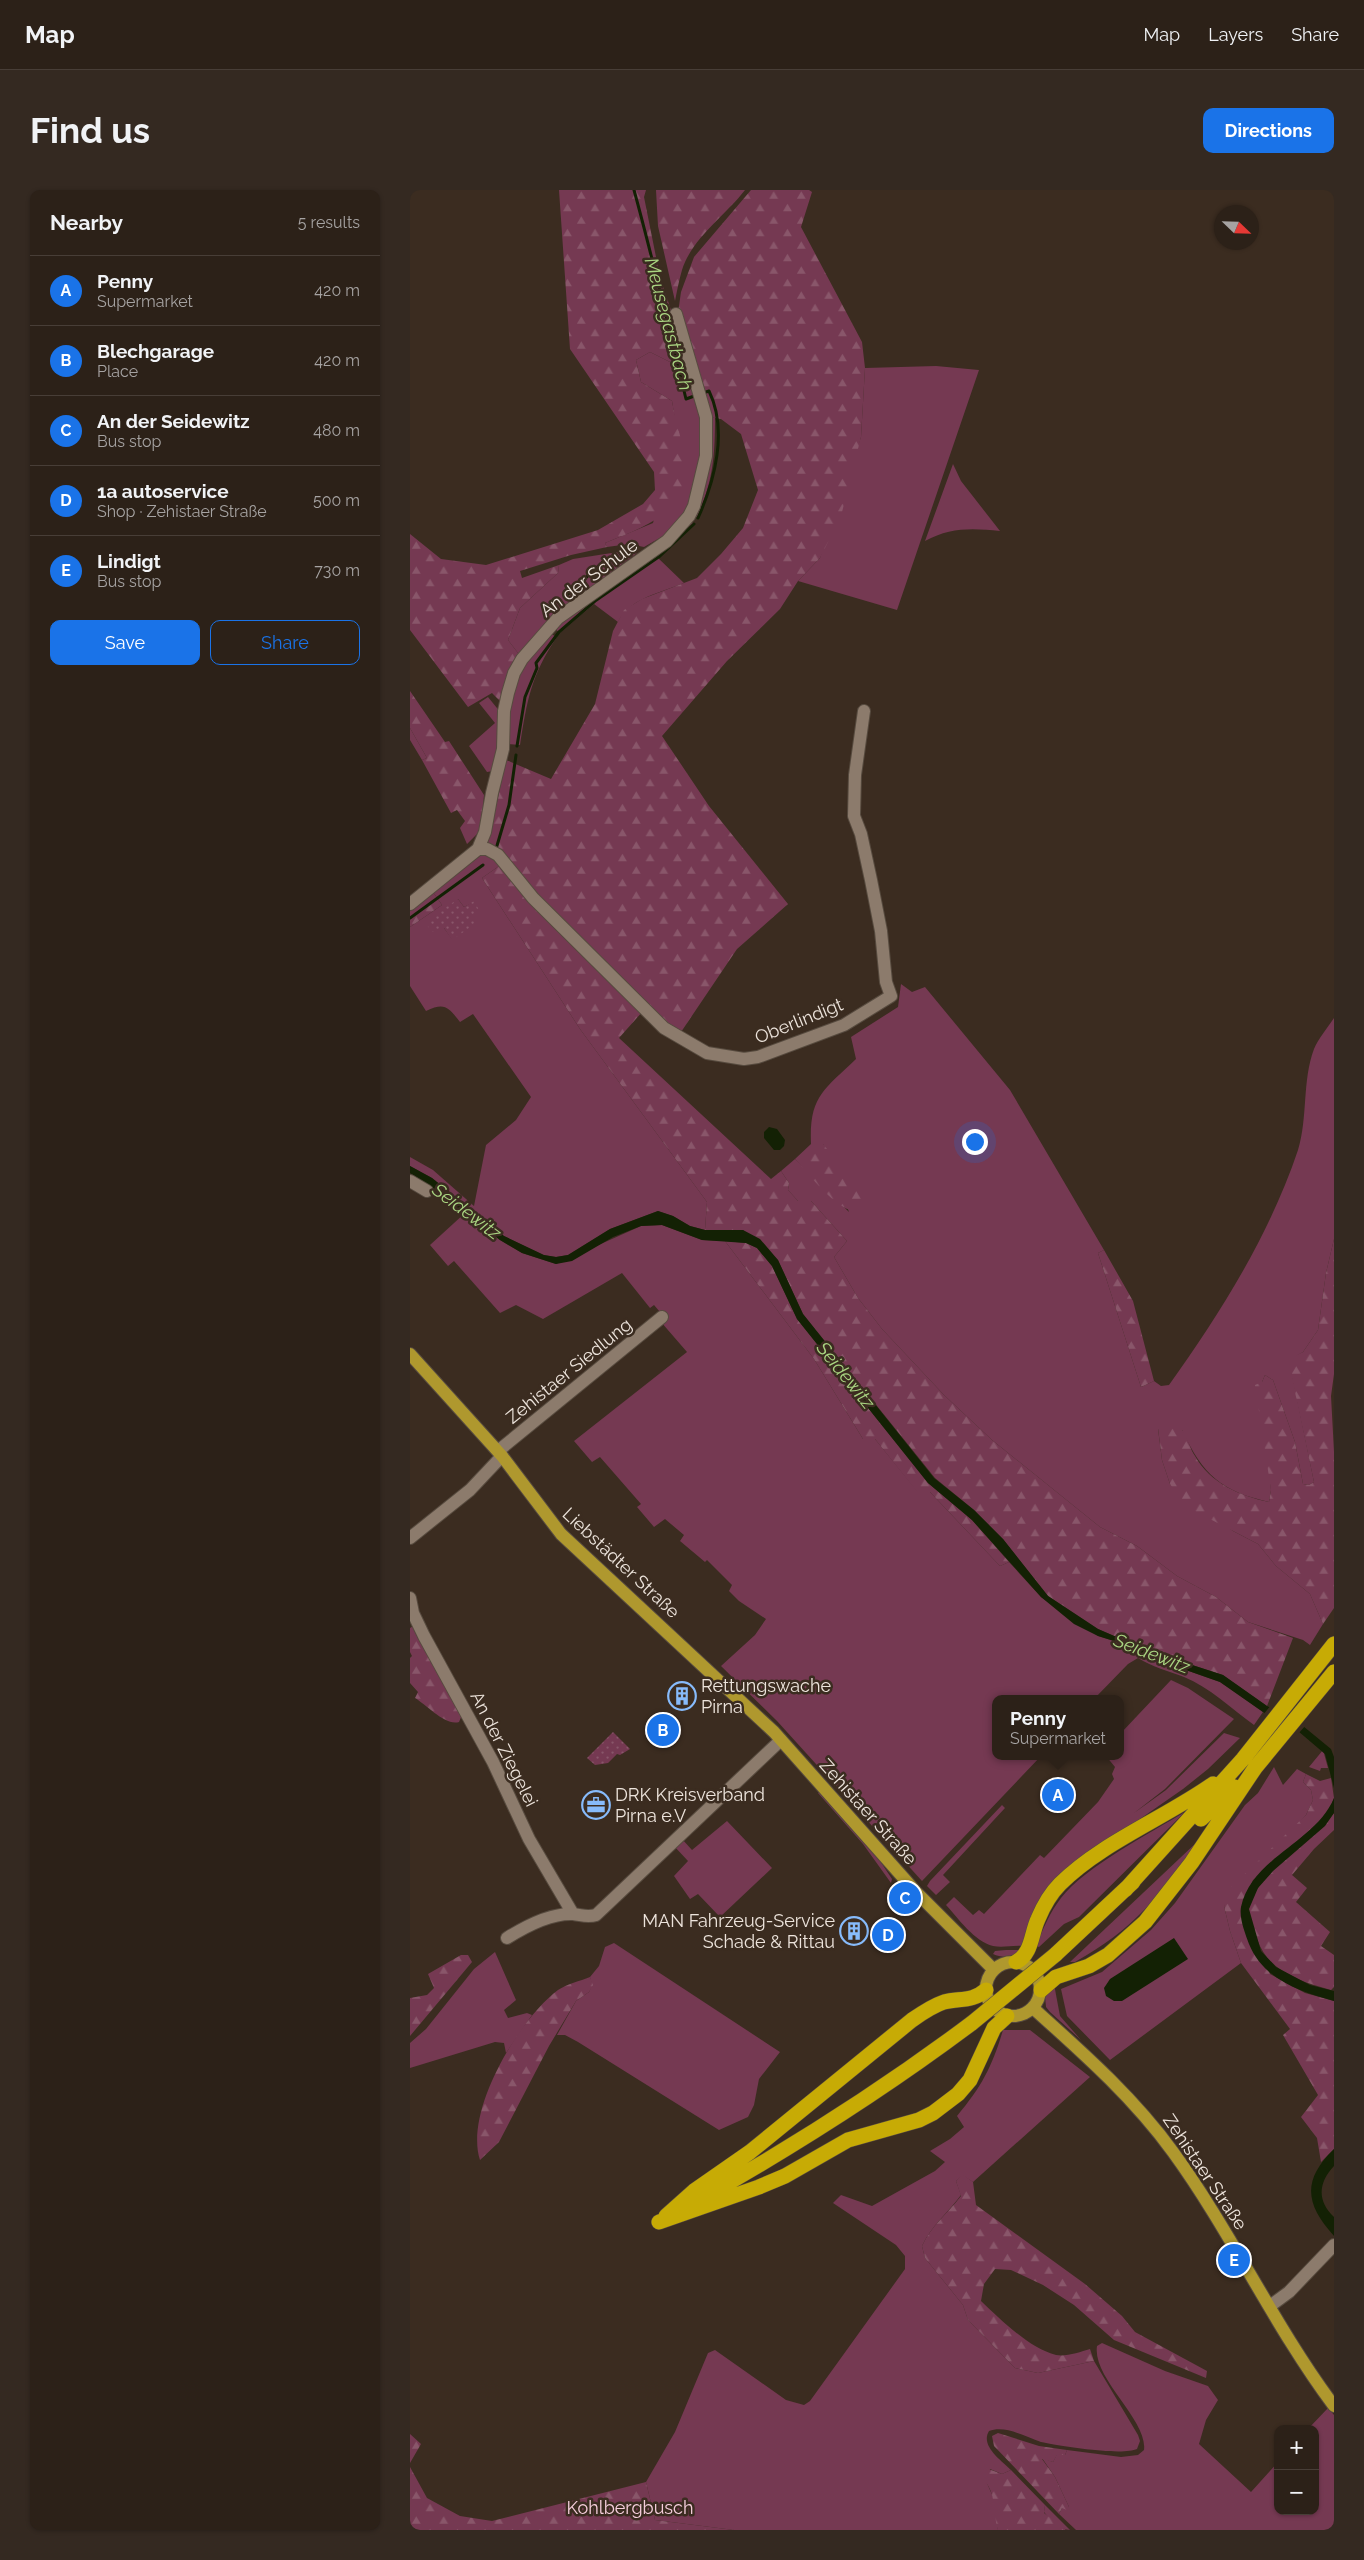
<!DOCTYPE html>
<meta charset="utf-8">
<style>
body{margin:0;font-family:Raleway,sans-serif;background:#342921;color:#f1f3f6}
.controls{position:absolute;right:15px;bottom:15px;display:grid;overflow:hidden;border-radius:10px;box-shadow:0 1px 4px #0004}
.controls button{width:45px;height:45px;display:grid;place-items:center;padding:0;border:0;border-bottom:1px solid #483e37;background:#2c2118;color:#f1f3f6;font:25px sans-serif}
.compass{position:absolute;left:804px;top:15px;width:45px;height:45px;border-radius:50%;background:#2c2118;box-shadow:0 1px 4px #0004;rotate:113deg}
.you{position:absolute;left:564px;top:951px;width:18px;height:18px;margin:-12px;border:4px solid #fff;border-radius:50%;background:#1a73e8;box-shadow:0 0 0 8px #1a73e833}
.badge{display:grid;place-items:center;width:32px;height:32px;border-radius:50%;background:#1a73e8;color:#fff;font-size:16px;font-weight:700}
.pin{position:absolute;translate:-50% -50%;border:2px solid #fff;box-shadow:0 1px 5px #0006}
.popup{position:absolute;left:582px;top:1505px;width:132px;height:65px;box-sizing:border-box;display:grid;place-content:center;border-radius:10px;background:#2c2118;filter:drop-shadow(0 1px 4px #0005);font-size:16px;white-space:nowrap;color:#a6a3a2}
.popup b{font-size:19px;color:#f1f3f6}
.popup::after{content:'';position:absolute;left:50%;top:100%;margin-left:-10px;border:10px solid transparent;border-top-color:#2c2118}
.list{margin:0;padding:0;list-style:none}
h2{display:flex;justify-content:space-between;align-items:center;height:65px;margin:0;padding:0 20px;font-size:21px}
h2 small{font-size:16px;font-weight:400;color:#a6a3a2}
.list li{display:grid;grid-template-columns:32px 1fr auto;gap:15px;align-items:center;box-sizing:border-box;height:70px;padding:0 20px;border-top:1px solid #483e37}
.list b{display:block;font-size:19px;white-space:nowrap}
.list p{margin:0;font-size:16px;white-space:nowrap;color:#a6a3a2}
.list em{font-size:16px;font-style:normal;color:#a6a3a2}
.actions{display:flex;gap:10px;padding:15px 20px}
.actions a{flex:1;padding:11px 0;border:1px solid #1a73e8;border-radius:10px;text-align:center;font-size:18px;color:#1a73e8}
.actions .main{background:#1a73e8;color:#fff}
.map{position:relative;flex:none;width:924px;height:2340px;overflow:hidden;border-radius:10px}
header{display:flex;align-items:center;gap:30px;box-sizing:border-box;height:70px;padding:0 25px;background:#2c2118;border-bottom:1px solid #483e37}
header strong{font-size:24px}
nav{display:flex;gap:28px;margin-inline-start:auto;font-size:18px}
.intro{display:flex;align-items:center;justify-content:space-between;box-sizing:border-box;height:120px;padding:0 30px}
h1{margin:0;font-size:35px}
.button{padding:12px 22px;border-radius:10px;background:#1a73e8;color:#fff;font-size:18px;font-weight:700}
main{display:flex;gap:30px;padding:0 30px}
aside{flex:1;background:#2c2118;border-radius:10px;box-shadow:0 1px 4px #0004}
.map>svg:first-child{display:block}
</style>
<header>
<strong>Map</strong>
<nav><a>Map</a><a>Layers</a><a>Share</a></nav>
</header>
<div class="intro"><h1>Find us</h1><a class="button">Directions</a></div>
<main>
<aside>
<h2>Nearby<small>5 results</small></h2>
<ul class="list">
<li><span class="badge">A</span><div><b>Penny</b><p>Supermarket</p></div><em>420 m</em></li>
<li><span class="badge">B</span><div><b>Blechgarage</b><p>Place</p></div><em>420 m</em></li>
<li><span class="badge">C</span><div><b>An der Seidewitz</b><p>Bus stop</p></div><em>480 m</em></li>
<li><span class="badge">D</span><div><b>1a autoservice</b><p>Shop · Zehistaer Straße</p></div><em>500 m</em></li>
<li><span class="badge">E</span><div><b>Lindigt</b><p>Bus stop</p></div><em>730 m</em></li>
</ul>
<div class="actions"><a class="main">Save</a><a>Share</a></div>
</aside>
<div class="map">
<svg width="924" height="2340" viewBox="0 0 924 2340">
<defs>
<pattern id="forest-firs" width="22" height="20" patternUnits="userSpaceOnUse" patternTransform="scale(1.25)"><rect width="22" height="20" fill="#753952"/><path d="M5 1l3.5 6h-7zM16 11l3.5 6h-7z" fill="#89566a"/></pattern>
<pattern id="park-dots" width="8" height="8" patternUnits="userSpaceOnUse" patternTransform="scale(1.25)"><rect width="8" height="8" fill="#753952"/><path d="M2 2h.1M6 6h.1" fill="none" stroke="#89566a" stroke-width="1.8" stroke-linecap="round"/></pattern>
</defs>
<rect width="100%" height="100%" fill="#3b2c20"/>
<path fill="#753952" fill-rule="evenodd" d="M266 135 288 203 293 268 280 317 255 345 234 357 219 354 197 357 195 353 243 333 267 242 262 211 231 192 226 170 240 162 260 172V136Z
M526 176 569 180 487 420 388 391 410 368 451 247 455 178Z
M299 227 305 228C305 266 303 292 287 327L284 325Z
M543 274 551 291 590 341C563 338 540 337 515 351Z
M280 332 283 333 247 367 274 393C250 403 220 408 208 432L184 414 150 443 144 438Z
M221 360 227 363 208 377 209 381 111 467 98 450 110 418 148 383 149 375 163 369Z
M139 443 147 447C121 485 117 511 110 555L97 554V522L106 483Z
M78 507 91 523 89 557 83 581 77 582 59 556 85 533 69 513Z
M0 538 17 568 12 570 0 550Z
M74 663 92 674 72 688 170 839 297 1012 295 1040 280 1036 263 1026 248 1021 200 1039 158 1065 146 1067 133 1065 94 1046 22 988 0 976V967L23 980 64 1016 76 955 106 930 121 907 63 824 50 832C38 817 35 812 16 821L0 796V737L32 715 23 702ZM48 709 54 717 64 712 63 724 42 749 34 738Z
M491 794 502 802 515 797 600 900 694 1060 688 1063 731 1197 744 1191 751 1196 759 1195C811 1122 859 1046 888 960 898 928 892 891 904 859 908 849 918 837 924 828V1049L916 1083 908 1140 893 1162 879 1170 904 1292 899 1295 893 1294 885 1252 863 1190 855 1185 852 1192 861 1300 859 1312C811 1301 793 1285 772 1240L748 1239 752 1270 760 1294 823 1341 848 1354 866 1376 900 1404 913 1434 900 1455 893 1450 838 1432 806 1407 767 1386 727 1356 690 1337 582 1250 534 1205 472 1139 448 1108 424 1067 437 1051 401 1011H388L378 1000 379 993 371 981 385 969 439 1022 413 954H401C399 906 414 900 446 869L441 847 488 817Z
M55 1023 90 1050 112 1063 146 1074 231 1036 252 1035 292 1050 315 1051 404 1169 453 1249H465L508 1302H520L590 1376 599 1372 631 1407 688 1446 720 1456 736 1466 810 1492 853 1522 844 1535C822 1519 799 1497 774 1487 758 1481 743 1477 728 1468L718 1474 684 1509H586V1566H631L512 1691 367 1531 311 1476 345 1445 356 1429 329 1411 319 1401 322 1395 297 1370 295 1372 270 1351 274 1345 255 1329 244 1337 227 1317 231 1314 190 1267 182 1272 164 1251 277 1162 251 1132 255 1128 244 1115 240 1118 212 1083 133 1129 106 1115 90 1123 44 1071 38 1076 20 1055Z
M761 1490 778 1498 824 1529 755 1599 724 1623 756 1600 814 1543 830 1548 798 1579 773 1599 661 1677 615 1756C604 1755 593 1758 583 1756 565 1752 548 1728 536 1715L544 1707 563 1725 569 1720 574 1724 630 1665 634 1668 688 1612 704 1589 702 1584 705 1577 696 1566H710L711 1543Z
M913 1560 918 1578H911L910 1581 899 1577Z
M864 1577 873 1595 887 1579 896 1584 893 1592 901 1600 903 1610 896 1625 814 1716 820 1741 831 1773 700 1870 657 1826 651 1799 692 1782 741 1740 765 1713 835 1615 848 1603Z
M412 1602 468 1668 482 1689 481 1693 453 1654 408 1603Z
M592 1615 595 1618 533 1685 540 1692 526 1705 517 1696 520 1691Z
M775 1622 669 1727 654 1734 629 1757 626 1756C633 1739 640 1722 651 1708 675 1677 740 1643 775 1622Z
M317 1631 362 1678 310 1727 288 1704 280 1709 264 1686 278 1671 264 1656 272 1649 282 1660Z
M788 1651C750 1706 724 1739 665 1772H660Z
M204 1753 370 1862 349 1889 344 1915 338 1927 309 1940 168 1852 155 1845H147L166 1811 179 1802 182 1795 180 1787 189 1776 195 1757Z
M596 1760H611C602 1767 594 1769 583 1764L585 1761Z
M85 1762 106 1810 94 1820 98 1828 117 1823 122 1825 96 1863 94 1853 85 1852 0 1878V1853L16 1839 64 1779Z
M644 1794 650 1826 671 1850 640 1822 636 1817 635 1806Z
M593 1840H620L680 1887 563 1992 552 1985 546 1991 551 2005C538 2023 521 2036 512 2056L515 2068 553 2115 558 2130 605 2178 628 2183 684 2171 728 2245 730 2251 727 2259C712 2266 649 2256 631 2252 615 2247 596 2235 579 2241 570 2256 591 2270 601 2280L592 2284 580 2279 576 2291 584 2309 588 2340H324L245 2330 236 2292 265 2242 298 2163 305 2160 376 2210 394 2215 400 2211 495 2079V2066L486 2055 423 2013 431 2005 462 2016 525 1981 535 1972 520 1961 540 1949 554 1937 547 1926C572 1896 582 1877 593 1840Z
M692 2153 755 2181 798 2196 808 2210 796 2230 789 2254 841 2302 868 2272V2321H905V2239H898L918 2218 924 2225V2340H666L649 2324 652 2318 659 2317 645 2287 632 2268 643 2272 647 2264 655 2265 657 2260 711 2267 728 2265 734 2260C738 2230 682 2188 687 2156Z
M635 2315 660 2340C650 2340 640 2330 634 2322Z"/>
<path fill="url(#forest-firs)" d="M149 0H236L234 7 250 87 266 135 260 136 269 168 260 172 240 162 226 170 231 192 262 211C264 226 276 264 276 275 274 325 234 337 195 353L197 357 161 365 110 381 112 388 149 375 148 383 110 418 98 450 111 467 91 512 82 503 58 517 0 440V344L31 369 76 375 188 340 233 314 245 300 244 282 160 159Z
M246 0H335C315 26 282 48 272 80 269 90 267 101 265 111L248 36Z
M341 0H399L402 2 391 37 452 152 455 178 451 247 431 326 410 368 388 391 370 419 317 471 252 546 299 616 378 714 327 759 269 845 255 836 76 651 80 645 96 570 141 589 185 514 203 441 214 420 232 409 287 388 311 364 333 338 348 300 331 244 311 229 299 227 268 123 271 102 284 67Z
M0 501 35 552 39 551 74 605 71 640 57 654 50 638 55 631 47 620 41 623 12 570 17 568 0 538Z
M92 674 233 821 209 848 361 989 371 981 379 993 378 1000 388 1011H401L437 1051 424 1067 448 1108 472 1139 534 1205 582 1250 690 1337 727 1356 767 1386 806 1407 838 1432 883 1448 857 1516 813 1485 739 1461 688 1439 638 1406 593 1349 564 1320 525 1288 393 1124 368 1070 333 1040H295L297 1012 170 839 72 688Z
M23 702 32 715 0 737V721Z
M401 954H413L459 1011 449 1022C427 1022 399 984 385 969Z
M924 1049V1184L921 1206 924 1262V1418L913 1434 900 1404 866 1376 848 1354 775 1316 760 1294 752 1270 748 1238C755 1233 767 1234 773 1241 778 1248 780 1259 785 1266 800 1293 830 1306 859 1312L861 1300 845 1195 852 1192 855 1185 863 1190 885 1252 893 1294 899 1295 904 1292 878 1169 893 1162 908 1140 916 1083Z
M315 1051 336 1053 347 1058 362 1076 387 1129 518 1293 562 1330 599 1372 590 1376 520 1302 508 1303 465 1249H453L404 1169Z
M694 1060 723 1111 744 1191 731 1197 688 1063Z
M5 1435 52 1525 49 1532C35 1536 17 1515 5 1508L8 1502 0 1493V1468L2 1466 0 1462V1438Z
M896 1584 910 1591 921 1588 924 1608 920 1618 910 1631 843 1690 831 1718 860 1784 895 1803 924 1811V1959L911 1972 907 1948 891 1927 908 1905 873 1845 880 1839 831 1773 820 1741 814 1716 820 1698 896 1625 903 1610 901 1600 893 1592Z
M924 1623V1640L904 1659 882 1685 897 1698 886 1712 920 1742 911 1756 924 1765V1797L921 1800C890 1792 858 1781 847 1749 844 1741 838 1728 839 1719 842 1687 904 1650 924 1623Z
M51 1765H58L62 1772 0 1846V1808L17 1805 24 1798 18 1784Z
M180 1787 183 1795 179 1802 166 1811 139 1856 89 1952 70 1970C54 1921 109 1829 148 1800 157 1794 170 1791 180 1787Z
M552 1984 563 1992 566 2015 675 2094 712 2126 725 2142 797 2181 796 2188 704 2150 664 2115 633 2095 601 2080 585 2079 574 2094 571 2111C590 2129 620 2159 646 2165 656 2167 670 2162 680 2159L684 2171 628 2183 605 2178 558 2130 553 2115 515 2068 512 2056C521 2036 538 2023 551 2006L546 1991Z
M588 2243 629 2256 657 2260 655 2265H647L643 2272 632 2269 645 2287 659 2317 657 2320 652 2318 649 2324 584 2256 582 2246Z
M0 2244 11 2254 0 2273Z
M0 2277 17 2308 50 2326 82 2331 236 2292 245 2330 324 2340H0Z
M576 2278 592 2284 601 2280 635 2315 634 2323 656 2340H588C582 2320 588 2299 568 2285Z"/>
<path fill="url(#park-dots)" d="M48 709 54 717 64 711 69 720 63 725 65 734 42 750 34 738 23 742 14 732Z
M203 1542 220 1559 210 1565 207 1564 198 1573 185 1575 177 1568Z"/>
<path fill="#132104" d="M359 937 367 939 375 950 374 956 370 960H364L354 948V942Z
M0 976 22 988 94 1046 134 1065 146 1067 158 1065 200 1039 248 1021 263 1026 280 1036 295 1040H333L350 1049 368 1070 393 1124 524 1288 564 1320 593 1349 638 1406 688 1439 739 1461 813 1485 857 1516 893 1536 921 1559 924 1567V1598L915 1564 888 1541 853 1522 810 1492 736 1466 720 1456 688 1446 664 1434 631 1407 562 1330 518 1293 387 1129 362 1076 347 1058 336 1053 292 1050 252 1035 231 1036 203 1047 162 1071 146 1074 112 1063 90 1050 16 993 0 983Z
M924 1608V1623L915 1636 863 1681 848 1698 839 1719 851 1761 866 1777 900 1795 924 1801V1811C890 1802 853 1789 839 1754 835 1743 829 1728 831 1717 842 1667 905 1653 924 1608Z
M764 1748 778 1769 712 1811H704L696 1806 694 1798 700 1789Z
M924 1959V1976C908 1993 907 2011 924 2027V2046C895 2014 892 1990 924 1959Z"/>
<path fill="#3b2c20" d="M861 1515 894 1534 896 1535 888 1544 853 1525Z"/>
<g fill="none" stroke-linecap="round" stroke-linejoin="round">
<path stroke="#132104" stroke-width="3" d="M224 0C243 69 259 139 276 209L287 205
M288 328C305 290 318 240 299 201L293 203
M155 407 196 369
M107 556 115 507 127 478 126 473 149 442 185 411 250 366 284 334
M86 659 99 615 106 565
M0 728 73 675"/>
<defs>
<path id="minor" d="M68 659H77L88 665 123 708 254 838 297 863 334 869 348 867 434 835 481 806 476 792 471 741 461 690 451 644 444 626 445 585 454 521
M0 714 68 659 75 642 82 603 93 559 94 521 98 503 104 483 112 469 148 428 257 351 279 326 284 316 296 266V227L266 124
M0 991 17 1001
M88 1261 252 1127
M0 1348 60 1300 92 1266
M0 1408 3 1423 14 1446 83 1572 119 1649 163 1724
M97 1748C116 1736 140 1723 163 1724 172 1725 177 1728 186 1725L371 1550
M860 2116 879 2102 924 2055"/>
<path id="major" d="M0 1164 92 1266 151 1344 364 1542 506 1702 584 1780
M576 1799a27 27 0 1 1 54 0a27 27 0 1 1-54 0Z
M623 1818C673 1863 723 1907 763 1962 822 2043 864 2136 924 2216"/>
<path id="highway" d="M791 1629 825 1597
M715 1700 833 1569 924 1454
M645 1765 723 1692
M606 1772C622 1764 621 1744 628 1729 633 1717 641 1703 650 1694 691 1653 755 1628 803 1594
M631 1800 646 1787 679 1776 698 1765 735 1732 782 1672 845 1578 924 1482
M285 2012C381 1958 474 1899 562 1833
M256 2026 284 2001 340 1962 502 1830C512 1823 522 1816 534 1812 550 1808 562 1812 576 1800
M249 2032 349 1997 375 1986 438 1950 509 1930 523 1923 548 1904 560 1890 584 1838 597 1826"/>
</defs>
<use href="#minor" stroke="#574b3f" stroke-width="14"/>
<use href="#major" stroke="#574b3f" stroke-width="14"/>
<use href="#highway" stroke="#574b3f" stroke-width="16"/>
<use href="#minor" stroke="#8c7b6c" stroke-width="12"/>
<use href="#major" stroke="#af982e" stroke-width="12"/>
<use href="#highway" stroke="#c7ab05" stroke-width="15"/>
<defs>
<path id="highway-bridge" d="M562 1833 645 1765"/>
</defs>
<use href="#highway-bridge" stroke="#574b3f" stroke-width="16" stroke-linecap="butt"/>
<use href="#highway-bridge" stroke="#c7ab05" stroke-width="15"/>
</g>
<defs>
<symbol id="building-ring" viewBox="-11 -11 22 22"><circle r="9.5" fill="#3b2c20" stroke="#87bbfb" stroke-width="1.5"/><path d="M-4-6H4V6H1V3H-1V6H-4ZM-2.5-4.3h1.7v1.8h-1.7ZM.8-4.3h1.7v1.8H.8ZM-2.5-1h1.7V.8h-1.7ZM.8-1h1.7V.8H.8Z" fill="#87bbfb"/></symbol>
<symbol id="office-ring" viewBox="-11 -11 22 22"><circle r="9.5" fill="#3b2c20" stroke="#87bbfb" stroke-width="1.5"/><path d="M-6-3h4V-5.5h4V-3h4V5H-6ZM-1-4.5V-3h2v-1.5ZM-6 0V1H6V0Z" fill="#87bbfb"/></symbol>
</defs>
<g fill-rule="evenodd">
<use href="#building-ring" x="256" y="1490" width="32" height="32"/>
<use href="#office-ring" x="170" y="1599" width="32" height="32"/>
<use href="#building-ring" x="428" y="1725" width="32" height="32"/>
</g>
<g text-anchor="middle" stroke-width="5" stroke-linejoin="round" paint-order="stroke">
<g font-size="18" fill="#ede4dc" stroke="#3b2c20">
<text transform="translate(179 388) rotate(-37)" y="6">An der Schule</text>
<text transform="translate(389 831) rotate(-22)" y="6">Oberlindigt</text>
<text transform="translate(159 1181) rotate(-39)" y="6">Zehistaer Siedlung</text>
<text transform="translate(211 1373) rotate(43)" y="6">Liebstädter Straße</text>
<text transform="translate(94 1559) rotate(63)" y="6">An der Ziegelei</text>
<text transform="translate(458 1622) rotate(48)" y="6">Zehistaer Straße</text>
<text transform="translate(795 1982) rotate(56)" y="6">Zehistaer Straße</text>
</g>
<g font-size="18" fill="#ede4dc" stroke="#3b2c20" text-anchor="start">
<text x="291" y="1502">Rettungswache<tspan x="291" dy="21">Pirna</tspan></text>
<text x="205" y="1611">DRK Kreisverband<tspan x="205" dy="21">Pirna e.V</tspan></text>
<text x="425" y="1737" text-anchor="end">MAN Fahrzeug-Service<tspan x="425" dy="21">Schade &amp; Rittau</tspan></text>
</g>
<g font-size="18" fill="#f6cedc" stroke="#3b2c20">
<text x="220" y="2324">Kohlbergbusch</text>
</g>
<g font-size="19" font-style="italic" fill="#a9d481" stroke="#3b2c20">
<text transform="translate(259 134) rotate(75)" y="7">Meusegastbach</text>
<text transform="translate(57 1021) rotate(37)" y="7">Seidewitz</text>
<text transform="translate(436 1185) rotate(51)" y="7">Seidewitz</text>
<text transform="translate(742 1463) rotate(21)" y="7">Seidewitz</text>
</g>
</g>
</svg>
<div class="controls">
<button>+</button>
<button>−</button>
</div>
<svg class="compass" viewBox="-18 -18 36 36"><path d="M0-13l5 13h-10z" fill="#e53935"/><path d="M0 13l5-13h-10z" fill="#a6a3a2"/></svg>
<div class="you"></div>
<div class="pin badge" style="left:648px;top:1605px">A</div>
<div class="popup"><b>Penny</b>Supermarket</div>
<div class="pin badge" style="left:253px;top:1540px">B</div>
<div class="pin badge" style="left:495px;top:1708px">C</div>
<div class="pin badge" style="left:478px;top:1745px">D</div>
<div class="pin badge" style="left:824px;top:2070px">E</div>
</div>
</main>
